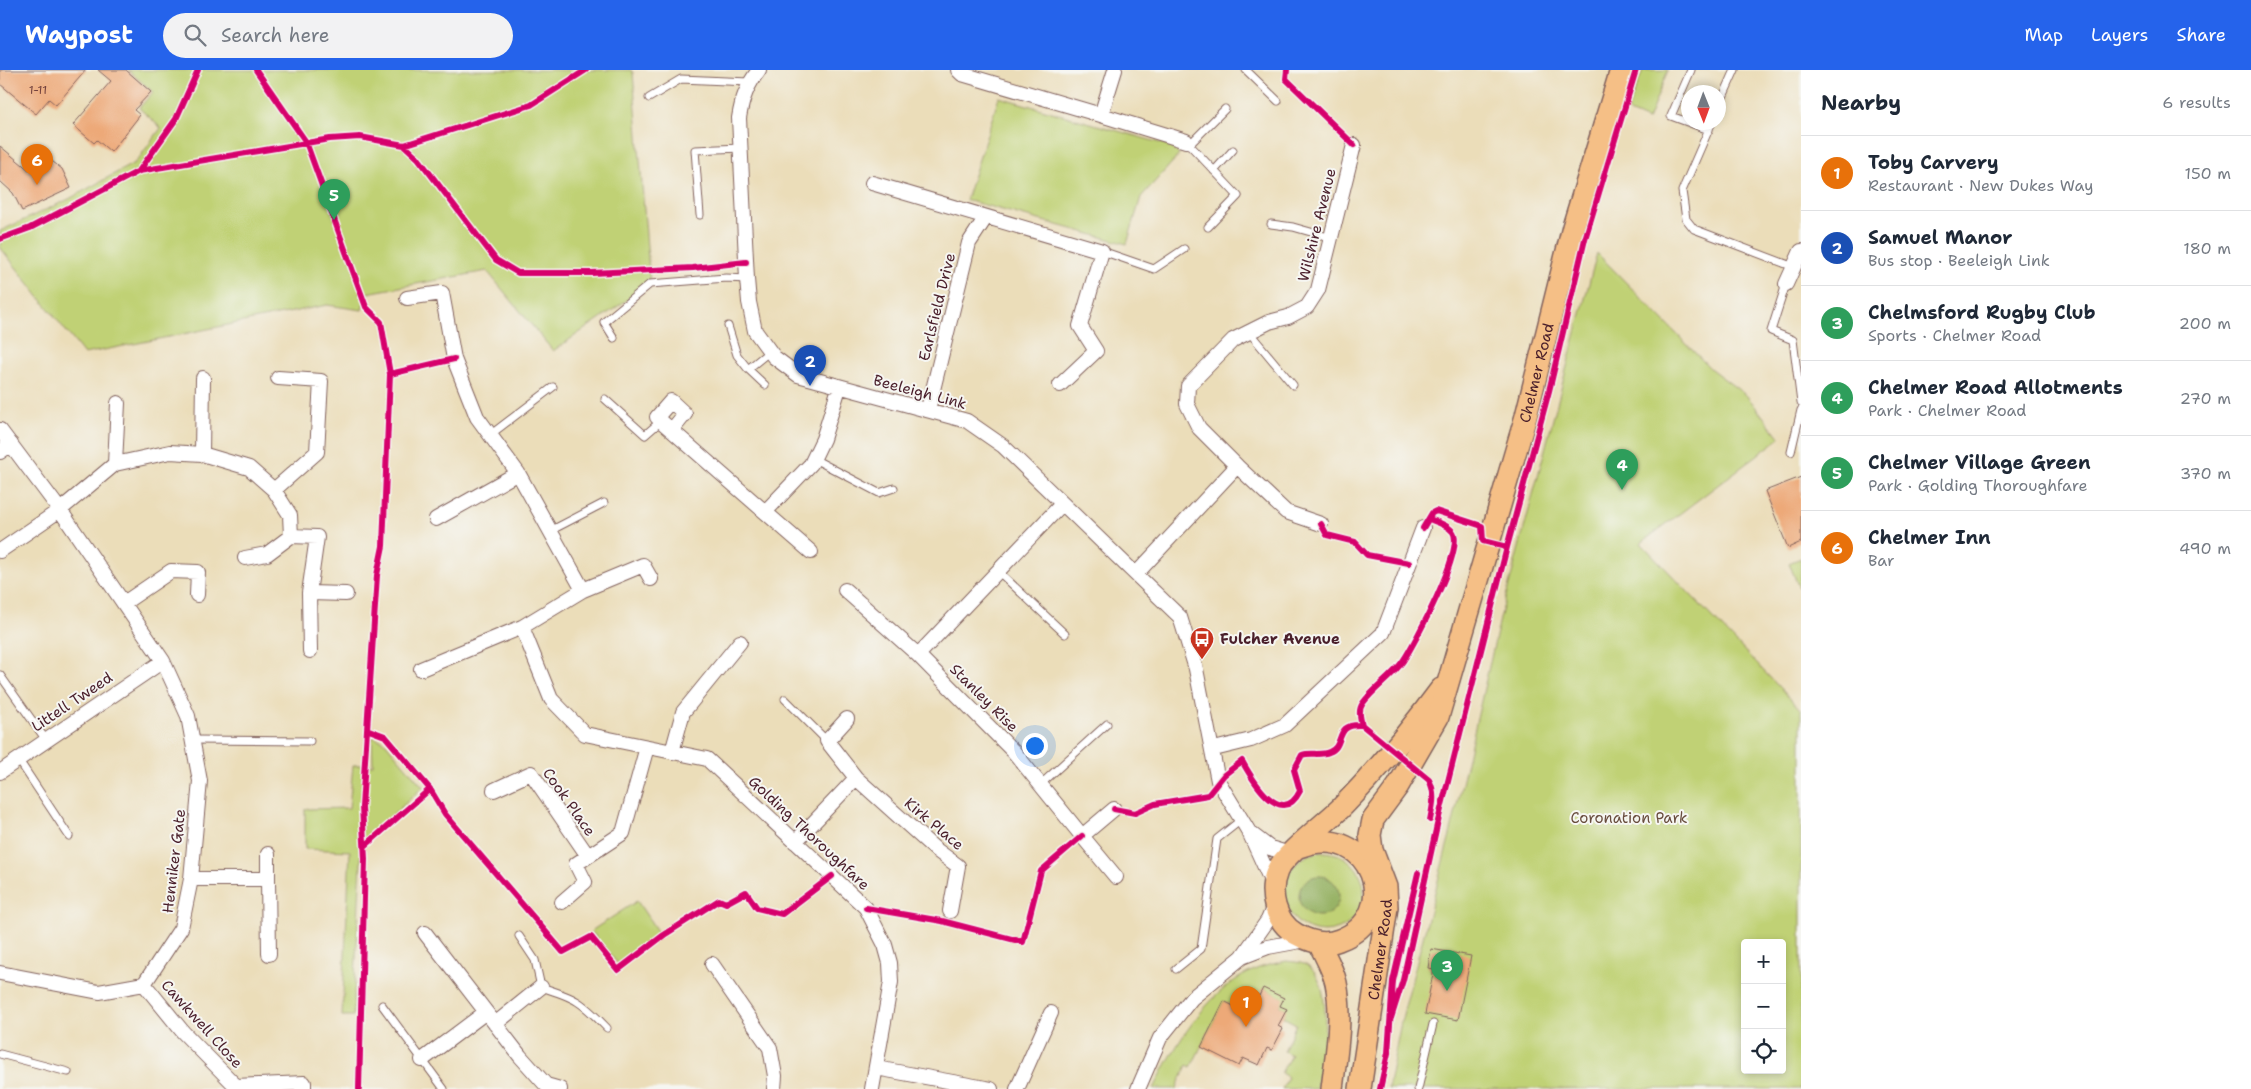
<!DOCTYPE html>
<meta charset="utf-8">
<style>
body{margin:0;font-family:"Shantell Sans",sans-serif;background:#f2f2f3;color:#1f2937}
.controls{position:absolute;right:15px;bottom:15px;display:grid;overflow:hidden;border-radius:5px;box-shadow:0 2px 8px #0003}
.controls button{width:45px;height:45px;display:grid;place-items:center;padding:0;border:0;border-bottom:1px solid #e0e1e3;background:#fff;color:#1f2937;font:25px sans-serif}
.compass{position:absolute;left:1681px;top:15px;width:45px;height:45px;border-radius:50%;background:#fff;box-shadow:0 2px 8px #0003;rotate:179deg}
.you{position:absolute;left:1034px;top:675px;width:18px;height:18px;margin:-12px;border:4px solid #fff;border-radius:50%;background:#1a73e8;box-shadow:0 0 0 8px #1a73e833}
.badge{display:grid;place-items:center;width:32px;height:32px;border-radius:50%;background:#2563eb;color:#fff;font-size:16px;font-weight:700}
.pin{position:absolute;translate:-50% -41px;filter:drop-shadow(0 1px 2px #0008)}
.pin::after{content:'';position:absolute;top:26px;width:18px;height:15px;background:inherit;clip-path:polygon(0 0,100% 0,50% 100%)}
.list{margin:0;padding:0;list-style:none}
h2{display:flex;justify-content:space-between;align-items:center;height:65px;margin:0;padding:0 20px;font-size:21px}
h2 small{font-size:16px;font-weight:400;color:#747a83}
.list li{display:grid;grid-template-columns:32px 1fr auto;gap:15px;align-items:center;box-sizing:border-box;height:75px;padding:0 20px;border-top:1px solid #e0e1e3}
.list b{display:block;font-size:19px;white-space:nowrap}
.list p{margin:0;font-size:16px;white-space:nowrap;color:#747a83}
.list em{font-size:16px;font-style:normal;color:#747a83}
.icon{flex:none;width:28px;height:28px;fill:none;stroke:currentColor;stroke-width:2;stroke-linecap:round;stroke-linejoin:round}
.map{position:relative;flex:none;width:1801px;height:1019px;overflow:hidden}
header{display:flex;align-items:center;gap:30px;box-sizing:border-box;height:70px;padding:0 25px;background:#2563eb;color:#fff}
header strong{font-size:24px}
nav{display:flex;gap:28px;margin-inline-start:auto;font-size:18px}
.search{width:350px;height:45px;background:#f2f2f3;display:flex;align-items:center;gap:12px;box-sizing:border-box;padding:0 18px;border-radius:28px;color:#747a83;font-size:19px}
main{display:flex}
aside{flex:1;background:#fff}
.map>svg:first-child{display:block}
</style>
<header>
<strong>Waypost</strong>
<div class="search"><svg class="icon" aria-label="search" viewBox="0 0 24 24"><circle cx="10" cy="10" r="6"/><path d="M15 15l6 6"/></svg>Search here</div>
<nav><a>Map</a><a>Layers</a><a>Share</a></nav>
</header>
<main>
<div class="map">
<svg width="1801" height="1019" viewBox="0 0 1801 1019">
<rect width="100%" height="100%" fill="#f6f6f2"/>
<filter id="ink" filterUnits="userSpaceOnUse"><feTurbulence type="fractalNoise" baseFrequency=".02" numOctaves="2"/><feDisplacementMap in="SourceGraphic" scale="10" xChannelSelector="R" yChannelSelector="G"/><feConvolveMatrix kernelMatrix="1 2 1 2 8 2 1 2 1" color-interpolation-filters="sRGB"/></filter>
<filter id="wash" filterUnits="userSpaceOnUse"><feTurbulence type="fractalNoise" baseFrequency=".0096" numOctaves="4" result="noise"/><feDisplacementMap in="SourceGraphic" scale="20" xChannelSelector="R" yChannelSelector="G"/><feGaussianBlur stdDeviation="1.12" result="paint"/><feColorMatrix in="noise" values="0 0 0 0 0 0 0 0 0 0 0 0 0 0 0 0 0 1.4 0 .05"/><feComposite in="paint" operator="in"/></filter>
<g filter="url(#wash)">
<rect width="100%" height="100%" fill="#ebddb9"/>
<path fill="#c0d174" stroke="#857850" fill-rule="evenodd" d="M128 0H631L633 3 650 214 553 281 487 201 367 223 362 240 327 235 84 284 0 177V161L69 129 136 92 161 58 139 38 153 22Z
M1643 0H1668L1648 50 1627 41Z
M999 27 1171 76 1179 85 1141 127 1127 174 966 130Z
M1597 183 1711 299 1747 326 1780 368 1641 473 1801 640V1019H1388L1401 952 1452 757 1500 549ZM1745 873H1782V1000H1745Z
M1801 488V523L1789 493Z
M372 667 384 671 423 717 362 774 353 946H342L350 781 305 779V739L349 738 353 695H373Z
M1284 822a40 40 0 1 1 80 0a40 40 0 1 1-80 0Z
M637 831 659 864 618 894 591 861Z
M1286 891C1294 892 1303 892 1309 897 1336 918 1322 990 1316 1019H1282L1288 1007 1281 1003 1291 985 1284 981 1296 954 1283 947 1286 939 1280 936 1283 928 1263 918 1259 926 1251 921 1241 940 1224 931 1191 997 1187 995 1176 1019H1154C1172 979 1208 920 1250 902 1261 896 1274 894 1286 891Z"/>
<path fill="#98b366" stroke="#716948" d="M1299 826a20 20 0 1 1 40 0a20 20 0 1 1-40 0Z"/>
<g id="blocks">
<path fill="#eda978" d="M0 0H86L56 35 49 29 36 44 0 14Z
M98 0H126L151 22 134 40 140 45 111 82 97 70 94 73 73 55 111 11Z
M0 76 29 100 43 84 62 99 71 118 22 141 13 123 0 111Z
M1801 407V472L1788 478 1765 421Z
M1431 879 1471 886 1458 950 1425 944 1434 899 1428 898Z
M1263 918 1284 928 1280 936 1287 939 1278 956 1283 959 1272 980 1267 978 1259 995 1243 988 1239 996 1201 977 1224 931 1241 940 1250 921 1259 926Z"/>
</g>
</g>
<g filter="url(#ink)">
<use href="#blocks" fill-opacity="0" stroke="#82625d" stroke-width="1"/>
<g fill="none" stroke-linecap="round" stroke-linejoin="round">
<defs>
<path id="lane" d="M1246 0 1278 31
M1691 0 1671 46 1709 60
M649 28 681 9 749 12
M1718 38 1735 0
M1712 52 1682 121 1686 149 1694 159 1794 197
M1186 71 1238 126 1208 157
M1189 75 1225 39
M1214 101 1233 80
M700 145 695 80 741 78
M1271 154 1293 157 1332 168
M1102 181 1154 199 1184 179
M1786 214 1771 261 1793 270 1801 333
M728 256 737 285 748 299 770 281
M1249 262 1293 315
M614 268 604 252 650 214 726 208 747 209
M748 299 765 315
M605 329 645 365 661 351
M490 365 553 317
M1791 382 1801 340
M814 389 879 423 894 418
M550 461 604 433
M999 502 1065 564
M0 605 46 670
M785 629 827 671
M192 670 310 671
M18 689 69 766
M1041 714 1107 654
M519 866 535 890 541 917C576 928 581 931 607 958
M1176 899 1201 879 1217 769 1241 750
M382 935 444 1019
M0 984 68 1002
M1418 1019 1433 954"/>
<path id="street" d="M759 0C747 15 742 29 739 48L747 209 749 232 755 261 774 287 798 305 967 351 1003 376 1180 547 1196 599 1218 711 1249 762 1273 815
M958 0 962 4 1101 45 1115 0
M1101 45 1186 71
M872 113 1102 181 1080 256 1096 281 1060 315
M1786 214 1801 181
M407 228 442 223 454 289 477 347 518 403 583 520 522 557 551 629 585 664 707 689 866 838 885 875 890 893 891 912 872 1019
M928 340 969 173 986 147
M0 360 60 440 163 591 188 646 200 711 191 809 181 858 144 914 99 922 0 903
M672 360 685 344 671 331 657 347 661 351 765 442
M0 382 11 374
M202 384 203 308
M115 394 118 333
M1237 396 1286 442 1321 454
M274 420 317 382 321 311 278 308
M436 449 518 403
M0 481 60 440 115 394 170 382 202 384 249 398 274 420 290 445 291 466 317 467 309 523 310 581
M811 482 765 442 811 394 823 369 839 318
M245 488 267 484 291 466
M1137 503 1237 396 1199 358 1187 334 1188 316 1233 270 1269 252 1288 247 1307 237 1318 220 1354 75
M583 520 643 495 651 509
M845 520 918 585 1014 682 1082 766 1114 739
M309 523 346 524
M124 533 171 501 198 502 197 525
M918 585 1062 434
M421 599 522 557
M847 649 827 671 856 708
M1214 679 1251 670 1285 655 1383 563 1423 458
M672 682 683 642 740 572
M0 702 163 591
M494 720 531 703 588 786
M1249 762 1270 778 1290 784
M1082 766 1116 807
M795 772 856 708 935 779 958 796 950 841
M191 809H268L269 884
M268 809V784
M562 832 585 812 576 794 623 763 647 677
M425 863 520 986 546 1015 560 1019
M1242 887 1268 877 1306 870
M712 894 770 978 775 1006 774 1019
M144 914 183 962 236 1016 304 1013V1019
M495 954 541 917
M422 990 486 942
M876 998 991 1019
M1017 1019 1051 943
M1138 1019 1160 968 1192 928 1242 887 1268 850 1274 836"/>
<g id="primary">
<path d="M1299 777C1372 749 1405 846 1339 870 1324 876 1310 872 1296 864 1275 852 1268 823 1277 801 1284 784 1326 753 1341 738 1377 701 1410 661 1441 619"/>
<path d="M1319 873C1325 886 1333 899 1336 913 1343 947 1336 985 1332 1019"/>
<path id="s1" d="M1360 1019 1387 837 1386 817 1372 780 1370 765 1373 750 1398 716 1438 647 1526 346 1573 157 1621 0"/>
</g>
</defs>
<use href="#lane" stroke="#82625d" stroke-width="9"/>
<use href="#street" stroke="#82625d" stroke-width="16"/>
<use href="#primary" stroke="#82625d" stroke-width="24"/>
<use href="#lane" stroke="#fff" stroke-width="7"/>
<use href="#street" stroke="#fff" stroke-width="14"/>
<use href="#primary" stroke="#f5bf86" stroke-width="21"/>
<defs>
<path id="cycleway" d="M256 0 306 72 366 237 381 252 390 304 383 476 377 505 362 737 365 789 359 1019
M1287 0 1286 9 1354 75
M404 75 418 88 496 190 518 203H592L693 198 746 192
M139 101 176 49 198 0
M0 169 30 158 139 101 330 69 360 67 404 75 531 35 586 0
M390 304 454 289
M1321 454 1327 465 1355 472 1367 485 1409 493
M1423 458 1432 443 1436 441 1482 456 1483 471 1507 477
M1362 655C1360 647 1358 640 1363 633 1374 618 1392 607 1403 591 1415 573 1465 479 1453 462 1448 455 1437 452 1429 449
M369 660 385 666 430 719 445 744 563 882 591 867 618 900 664 865 719 830 726 833 746 822 757 838 782 844 832 806
M1114 739 1135 743 1155 734 1208 725 1224 705 1242 691C1252 709 1281 759 1300 721L1294 700 1302 685C1311 682 1320 686 1329 682 1346 676 1333 653 1362 655L1429 710C1436 723 1433 735 1430 750
M365 776 430 719
M866 838 942 851 1023 872 1041 801 1082 766
M1391 948 1403 910 1437 755 1507 477 1549 321 1585 169 1636 0
M1380 1019 1388 983 1393 911 1418 803"/>
</defs>
<use href="#cycleway" stroke="#f6f6f2" stroke-width="9"/>
<use href="#cycleway" stroke="#d6006c" stroke-width="6"/>
</g>
</g>
<defs>
<symbol id="bus-pin" viewBox="-11 -11 22 30"><path d="M0 17L-7.5 6A9.5 9.5 0 1 1 7.5 6Z" fill="#c8321e" stroke="#f6f6f2"/><path d="M-5-6H5V4H4V6H2V4H-2V6H-4V4H-5ZM-3.5-4V0h7V-4ZM-3.5 1.2v1.5H-2V1.2ZM2 1.2v1.5H3.5V1.2Z" fill="#fff"/></symbol>
</defs>
<g fill-rule="evenodd">
<use href="#bus-pin" x="1188" y="555" width="28" height="38"/>
</g>
<g text-anchor="middle" stroke-width="4" stroke-linejoin="round" paint-order="stroke">
<g font-size="12" fill="#73423e">
<text x="38" y="24">1-11</text>
</g>
<g font-size="15" fill="#4a1f2b" stroke="#f6f6f2">
<text transform="translate(1317 155) rotate(-76)" y="5">Wilshire Avenue</text>
<text transform="translate(937 237) rotate(-76)" y="5">Earlsfield Drive</text>
<text dy="5" stroke="none"><textPath href="#s1" startOffset="754">Chelmer Road</textPath></text>
<text transform="translate(920 322) rotate(15)" y="5">Beeleigh Link</text>
<text transform="translate(984 628) rotate(45)" y="5">Stanley Rise</text>
<text transform="translate(72 632) rotate(-34)" y="5">Littell Tweed</text>
<text transform="translate(569 732) rotate(55)" y="5">Cook Place</text>
<text transform="translate(934 754) rotate(40)" y="5">Kirk Place</text>
<text transform="translate(809 763) rotate(43)" y="5">Golding Thoroughfare</text>
<text transform="translate(174 791) rotate(-83)" y="5">Henniker Gate</text>
<text dy="5" stroke="none"><textPath href="#s1" startOffset="141">Chelmer Road</textPath></text>
<text transform="translate(202 954) rotate(48)" y="5">Cawkwell Close</text>
</g>
<g font-size="15" font-weight="bold" fill="#4a1f2b" stroke="#f6f6f2" text-anchor="start">
<text x="1220" y="574">Fulcher Avenue</text>
</g>
<g font-size="15" fill="#684c3d" stroke="#f6f6f2">
<text x="1629" y="753">Coronation Park</text>
</g>
</g>
</svg>
<div class="controls">
<button>+</button>
<button>−</button>
<button><svg class="icon" aria-label="locate" viewBox="0 0 24 24"><circle cx="12" cy="12" r="6"/><path d="M12 2v4M12 18v4M2 12h4M18 12h4"/></svg></button>
</div>
<svg class="compass" viewBox="-18 -18 36 36"><path d="M0-13l5 13h-10z" fill="#e53935"/><path d="M0 13l5-13h-10z" fill="#747a83"/></svg>
<div class="you"></div>
<div class="pin badge" style="left:1246px;top:957px;background:#e8710a">1</div>
<div class="pin badge" style="left:810px;top:316px;background:#1a4fb4">2</div>
<div class="pin badge" style="left:1447px;top:921px;background:#2e9e5b">3</div>
<div class="pin badge" style="left:1622px;top:420px;background:#2e9e5b">4</div>
<div class="pin badge" style="left:334px;top:150px;background:#2e9e5b">5</div>
<div class="pin badge" style="left:37px;top:115px;background:#e8710a">6</div>
</div>
<aside>
<h2>Nearby<small>6 results</small></h2>
<ul class="list">
<li><span class="badge" style="background:#e8710a">1</span><div><b>Toby Carvery</b><p>Restaurant · New Dukes Way</p></div><em>150 m</em></li>
<li><span class="badge" style="background:#1a4fb4">2</span><div><b>Samuel Manor</b><p>Bus stop · Beeleigh Link</p></div><em>180 m</em></li>
<li><span class="badge" style="background:#2e9e5b">3</span><div><b>Chelmsford Rugby Club</b><p>Sports · Chelmer Road</p></div><em>200 m</em></li>
<li><span class="badge" style="background:#2e9e5b">4</span><div><b>Chelmer Road Allotments</b><p>Park · Chelmer Road</p></div><em>270 m</em></li>
<li><span class="badge" style="background:#2e9e5b">5</span><div><b>Chelmer Village Green</b><p>Park · Golding Thoroughfare</p></div><em>370 m</em></li>
<li><span class="badge" style="background:#e8710a">6</span><div><b>Chelmer Inn</b><p>Bar</p></div><em>490 m</em></li>
</ul>
</aside>
</main>
